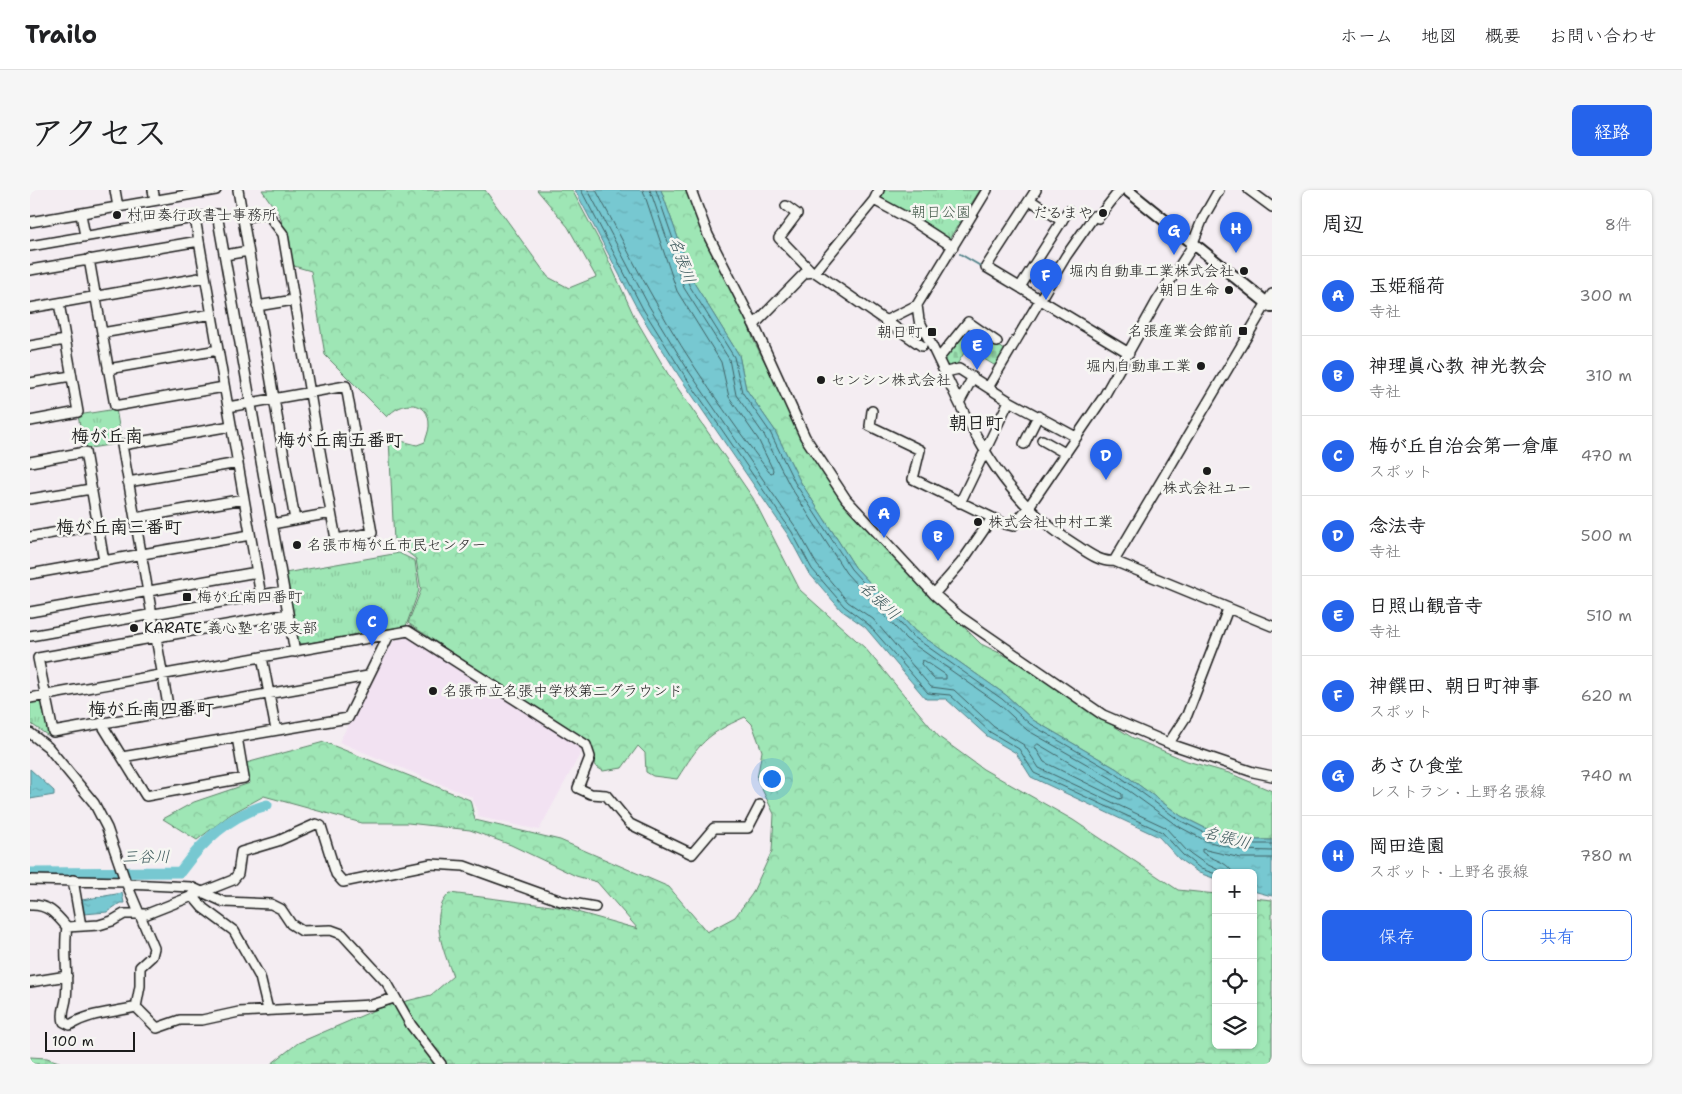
<!DOCTYPE html>
<html lang="ja">
<meta charset="utf-8">
<style>
body{margin:0;font-family:"Shantell Sans","Klee One",sans-serif;background:#f6f6f6;color:#202124}
.controls{position:absolute;right:15px;bottom:15px;display:grid;overflow:hidden;border-radius:8px;box-shadow:0 1px 4px #0004}
.controls button{width:45px;height:45px;display:grid;place-items:center;padding:0;border:0;border-bottom:1px solid #e0e0e0;background:#fff;color:#202124;font:25px sans-serif}
.scale{position:absolute;left:15px;bottom:12px;width:90px;box-sizing:border-box;padding-left:5px;border:2px solid #1c1c1c;border-top:0;font-size:14px;line-height:18px;white-space:nowrap;color:#1c1c1c;-webkit-text-stroke:4px #f6f6f2;paint-order:stroke}
.you{position:absolute;left:741px;top:588px;width:18px;height:18px;margin:-12px;border:4px solid #fff;border-radius:50%;background:#1a73e8;box-shadow:0 0 0 8px #1a73e833}
.badge{display:grid;place-items:center;width:32px;height:32px;border-radius:50%;background:#2563eb;color:#fff;font-size:16px;font-weight:700}
.pin{position:absolute;translate:-50% -41px;filter:drop-shadow(0 1px 2px #0008)}
.pin::after{content:'';position:absolute;top:26px;width:18px;height:15px;background:inherit;clip-path:polygon(0 0,100% 0,50% 100%)}
.list{margin:0;padding:0;list-style:none}
h2{display:flex;justify-content:space-between;align-items:center;height:65px;margin:0;padding:0 20px;font-size:21px}
h2 small{font-size:16px;font-weight:400;color:#757577}
.list li{display:grid;grid-template-columns:32px 1fr auto;gap:15px;align-items:center;box-sizing:border-box;height:80px;padding:0 20px;border-top:1px solid #e0e0e0}
.list b{display:block;font-size:19px;white-space:nowrap}
.list p{margin:0;font-size:16px;white-space:nowrap;color:#757577}
.list em{font-size:16px;font-style:normal;color:#757577}
.actions{display:flex;gap:10px;padding:15px 20px}
.actions a{flex:1;padding:11px 0;border:1px solid #2563eb;border-radius:8px;text-align:center;font-size:18px;color:#2563eb}
.actions .main{background:#2563eb;color:#fff}
.icon{flex:none;width:28px;height:28px;fill:none;stroke:currentColor;stroke-width:2;stroke-linecap:round;stroke-linejoin:round}
.map{position:relative;flex:none;width:1242px;height:874px;overflow:hidden;border-radius:8px}
header{display:flex;align-items:center;gap:30px;box-sizing:border-box;height:70px;padding:0 25px;background:#fff;border-bottom:1px solid #e0e0e0}
header strong{font-size:24px}
nav{display:flex;gap:28px;margin-inline-start:auto;font-size:18px}
.intro{display:flex;align-items:center;justify-content:space-between;box-sizing:border-box;height:120px;padding:0 30px}
h1{margin:0;font-size:35px}
.button{padding:12px 22px;border-radius:8px;background:#2563eb;color:#fff;font-size:18px;font-weight:700}
main{display:flex;gap:30px;padding:0 30px}
aside{flex:1;background:#fff;border-radius:8px;box-shadow:0 1px 4px #0004}
.map>svg:first-child{display:block}
</style>
<header>
<strong>Trailo</strong>
<nav><a>ホーム</a><a>地図</a><a>概要</a><a>お問い合わせ</a></nav>
</header>
<div class="intro"><h1>アクセス</h1><a class="button">経路</a></div>
<main>
<div class="map">
<svg width="1242" height="874" viewBox="0 0 1242 874">
<defs>
<pattern id="forest-crowns" width="20" height="18" patternUnits="userSpaceOnUse" patternTransform="scale(1.25)"><rect width="20" height="18" fill="#9ee6b5"/><path d="M2 6a3 3 0 1 1 6 0M12 15a3 3 0 1 1 6 0" fill="none" stroke="#88c59b"/></pattern>
<pattern id="cemetery-stones" width="16" height="16" patternUnits="userSpaceOnUse" patternTransform="scale(1.25)"><rect width="16" height="16" fill="#9ee6b5"/><path d="M2 7V4a2 2 0 0 1 4 0v3zM10 15v-3a2 2 0 0 1 4 0v3z" fill="#88c59b"/></pattern>
<pattern id="park-tufts" width="24" height="20" patternUnits="userSpaceOnUse" patternTransform="scale(1.25)"><rect width="24" height="20" fill="#9ee6b5"/><path d="M3 7l-1-3M5 7V3M7 7l1-3M15 17l-1-3M17 17v-4M19 17l1-3" fill="none" stroke="#88c59b"/></pattern>
<pattern id="water-ripples" width="26" height="14" patternUnits="userSpaceOnUse" patternTransform="scale(1.25)"><rect width="26" height="14" fill="#77c8d1"/><path d="M2 4q2-2 4 0t4 0M15 11q2-2 4 0t4 0" fill="none" stroke="#66abb3"/></pattern>
</defs>
<rect width="100%" height="100%" fill="#f4edf2"/>
<filter id="ink" filterUnits="userSpaceOnUse"><feTurbulence type="fractalNoise" baseFrequency=".02" numOctaves="2"/><feDisplacementMap in="SourceGraphic" scale="10" xChannelSelector="R" yChannelSelector="G"/><feConvolveMatrix kernelMatrix="1 2 1 2 8 2 1 2 1" color-interpolation-filters="sRGB"/></filter>
<g filter="url(#ink)">
<path fill="#f2e2f2" d="M386 446 554 557 509 640 449 627 442 607 309 552 364 450Z"/>
<path fill="url(#forest-crowns)" stroke="#5d8168" d="M232 0H455L518 87 539 98 566 87 538 37 507 0H542L573 58 604 126 638 184 723 308 770 400 835 458 909 547 953 579 1043 630 1148 700 1186 704V855H1223V708L1242 710V874H241L268 853 352 817 401 805 423 786C414 762 397 724 420 703L529 717 608 739 567 692 546 686 481 655 440 640 378 633H332L234 606 201 624 167 650 133 629 164 612 220 593 216 573 294 552 440 610 445 630 530 650 639 697 677 742 705 727 722 704 742 661 744 624 727 589 732 561 722 534 715 527C675 545 670 553 647 589L623 586 616 582 615 563 608 556 592 578 573 581 565 576 562 557 378 433 391 400 386 369 364 352 359 248 387 255 395 252C396 247 399 241 399 236 400 208 370 211 357 227L295 165 281 81 264 76 250 26Z
M631 0H659L707 105 724 151 758 218 835 336 858 362 951 454 984 470 1038 507 1103 548 1157 571 1199 583 1242 601V650H1213L1181 641 1151 626 1087 579 1003 530 976 505 885 441 825 377 770 291 744 239 716 199 709 165 664 93Z
M0 867 17 868 35 874H0Z"/>
<path fill="url(#cemetery-stones)" stroke="#5d8168" d="M939 136 978 162 969 174 964 175 954 169 947 172 934 163 926 176 915 179 911 168Z"/>
<path fill="url(#park-tufts)" stroke="#5d8168" d="M854 0H950L918 51 848 10Z
M86 219 92 253 54 259 48 225Z
M369 363 385 371 389 400 376 436 273 454 268 453 255 383Z
M8 509 12 512 21 545H17L0 533V511Z"/>
<path fill="url(#water-ripples)" stroke="#538389" d="M545 0H631L664 93 709 165 716 199 744 239 770 291 825 377 885 441 976 505 1003 530 1087 579 1151 626 1181 641 1213 650H1242V706L1223 701V683H1186V689L1169 683 1149 669 1129 647 1001 587 986 563 957 546 916 509H896L835 437 811 420 778 382 758 345 649 186 609 122Z
M0 579 24 601V605L0 609Z
M92 703 94 713H90L77 722 54 724 52 710Z"/>
<g fill="none" stroke-linecap="round" stroke-linejoin="round">
<path stroke="#406164" stroke-width="1" d="M551 0 613 119 653 183 762 342 782 379 814 416 838 434 898 503 920 505 960 542 989 559 1004 583 1132 642 1153 665 1171 679 1186 684
M558 0 619 116 658 180 767 339 787 375 818 412 843 429 901 497 924 500 964 537 994 555 1009 578 1135 637 1157 661 1174 673 1195 683
M566 0C586 37 604 75 625 111 658 171 698 227 739 282L742 283 743 280 728 249 699 207 691 172 647 101 613 0
M620 0 654 98 699 169 706 205 734 245 760 296 816 383 876 449 969 514 997 540 1081 588 1146 635 1176 651 1210 660 1242 661
M626 0 659 95 704 167 712 202 740 242 765 293 821 379 881 445 972 509 1000 534 1085 583 1149 630 1179 645 1212 654H1242
M895 471 916 485V489H904L891 474 892 471Z
M1008 554 1092 604V608L1089 609 1014 572 1005 557Z
M1203 683C1196 670 1183 671 1172 662V659L1211 668H1242"/>
<path stroke="#538389" stroke-width="2" d="M930 64 954 78"/>
<path stroke="#77c8d1" stroke-width="11" d="M0 683 150 682C172 652 199 625 237 615"/>
<defs>
<path id="minor" d="M85 0 88 17
M123 0 125 10
M208 0 265 330
M661 0 678 45 724 135 775 247 816 309 904 404 929 426 1073 525 1143 555 1223 582 1242 586
M1006 0 956 77 1099 163
M1219 0 1242 17
M844 10 881 30 923 57
M1000 10 1032 31
M756 16 767 24 749 48 781 81
M51 24 55 46
M165 28 231 406
M0 32 186 0
M0 56 187 24 265 462
M195 65 218 61
M59 69 85 216 194 197
M0 80 169 51
M785 82 844 10 849 0
M990 97 1038 21
M887 115 889 130C934 217 958 301 1046 355 1057 362 1071 373 1084 371L1242 436
M227 116 264 110
M0 118 175 87
M855 131 887 115 957 0
M724 135 775 83 785 82 892 156
M72 143 182 124
M0 156 35 150
M909 168 938 132 967 152
M78 179 188 160
M916 182 929 179 979 211 1046 247
M0 193 41 186
M959 196 1036 66 1064 26 1068 28 1090 0
M930 211 943 187
M198 217C237 210 276 203 316 196L342 343 306 349C287 248 270 146 253 44L237 23 212 28
M842 221 840 236 890 260 883 289 975 334 983 336 998 318 1073 208 1127 111 1160 60 1173 28 1189 0
M0 231 48 222 29 113
M1012 250 1035 263
M994 254 1008 226
M0 272 55 262 74 371
M98 292 208 273
M0 309 61 299
M930 313 979 211
M105 328 214 309
M242 334 301 323
M0 347 68 335
M1084 371 1242 104
M0 384 220 345
M904 404 931 373 962 328
M0 422 227 382
M258 424 8 468 23 542 338 486
M0 446 254 401
M232 467 246 540
M0 508 378 441 556 555 560 567 548 598 561 604 576 605 600 634 662 664 684 638H718L730 615
M139 521 92 255 201 236
M71 533 116 606 214 588 207 547
M0 543 18 557 64 613 77 638 95 690 124 758 122 766 110 777V796L106 817
M1139 553 1157 525 1198 419
M92 567 318 528 359 445
M0 690 96 692
M43 690 51 736
M97 694 161 697 194 712 241 714 251 719 261 734 272 741 301 740 312 744 357 793 381 835 411 874
M162 705 173 718 204 741 230 787 238 820
M0 715C18 714 26 724 37 737 33 761 39 785 36 809 35 817 31 823 34 832L40 835C61 822 83 823 106 817
M37 737 69 735 82 731 94 724H117L203 690 208 684 211 662 248 651 286 634 291 636 306 684 313 692 401 674 434 676 531 711 565 717
M0 792 37 786
M106 817 127 838 150 830H172L209 822 342 815 364 808"/>
<path id="major" d="M1097 0 1242 117"/>
</defs>
<use href="#minor" stroke="#1c1c1c" stroke-width="12"/>
<use href="#major" stroke="#1c1c1c" stroke-width="14"/>
<use href="#minor" stroke="#f6f6f2" stroke-width="9"/>
<use href="#major" stroke="#f6f6f2" stroke-width="10"/>
</g>
</g>
<g fill="#1c1c1c" stroke="#f6f6f2" stroke-width="2">
<circle cx="1073" cy="23" r="5"/>
<circle cx="87" cy="25" r="5"/>
<circle cx="1214" cy="81" r="5"/>
<circle cx="1199" cy="100" r="5"/>
<rect x="1208" y="136" width="10" height="10" rx="2.5"/>
<rect x="897" y="137" width="10" height="10" rx="2.5"/>
<circle cx="1171" cy="176" r="5"/>
<circle cx="791" cy="190" r="5"/>
<circle cx="1177" cy="281" r="5"/>
<circle cx="948" cy="332" r="5"/>
<circle cx="267" cy="355" r="5"/>
<rect x="152" y="402" width="10" height="10" rx="2.5"/>
<circle cx="104" cy="438" r="5"/>
<circle cx="403" cy="501" r="5"/>
</g>
<g text-anchor="middle" stroke-width="5" stroke-linejoin="round" paint-order="stroke">
<g font-size="15" fill="#43594a" stroke="#f6f6f2">
<text x="911" y="27">朝日公園</text>
</g>
<g font-size="15" fill="#1c1c1c" stroke="#f6f6f2" text-anchor="start">
<text x="1063" y="28" text-anchor="end">だるまや</text>
<text x="97" y="30">村田奏行政書士事務所</text>
<text x="1204" y="86" text-anchor="end">堀内自動車工業株式会社</text>
<text x="1189" y="105" text-anchor="end">朝日生命</text>
<text x="1203" y="146" text-anchor="end">名張産業会館前</text>
<text x="892" y="147" text-anchor="end">朝日町</text>
<text x="1161" y="181" text-anchor="end">堀内自動車工業</text>
<text x="801" y="195">センシン株式会社</text>
<text x="1177" y="303" text-anchor="middle">株式会社ユー</text>
<text x="958" y="337">株式会社 中村工業</text>
<text x="277" y="360">名張市梅が丘市民センター</text>
<text x="167" y="412">梅が丘南四番町</text>
<text x="114" y="443">KARATE 義心塾 名張支部</text>
<text x="413" y="506">名張市立名張中学校第二グラウンド</text>
</g>
<g font-size="16" font-style="italic" fill="#3c585b" stroke="#f6f6f2">
<text transform="translate(653 70) rotate(70)" y="6">名張川</text>
<text transform="translate(850 410) rotate(43)" y="6">名張川</text>
<text transform="translate(1197 647) rotate(15)" y="6">名張川</text>
<text x="116" y="672">三谷川</text>
</g>
<g font-size="18" font-weight="bold" fill="#1c1c1c" stroke="#f6f6f2">
<text x="946" y="239">朝日町</text>
<text x="77" y="252">梅が丘南</text>
<text x="310" y="256">梅が丘南五番町</text>
<text x="89" y="343">梅が丘南三番町</text>
<text x="121" y="525">梅が丘南四番町</text>
</g>
</g>
</svg>
<div class="controls">
<button>+</button>
<button>−</button>
<button><svg class="icon" aria-label="locate" viewBox="0 0 24 24"><circle cx="12" cy="12" r="6"/><path d="M12 2v4M12 18v4M2 12h4M18 12h4"/></svg></button>
<button><svg class="icon" aria-label="layers" viewBox="0 0 24 24"><path d="M12 4l9 5-9 5-9-5zM3 14l9 5 9-5"/></svg></button>
</div>
<div class="scale">100 m</div>
<div class="you"></div>
<div class="pin badge" style="left:854px;top:348px">A</div>
<div class="pin badge" style="left:908px;top:371px">B</div>
<div class="pin badge" style="left:342px;top:456px">C</div>
<div class="pin badge" style="left:1076px;top:290px">D</div>
<div class="pin badge" style="left:947px;top:180px">E</div>
<div class="pin badge" style="left:1016px;top:110px">F</div>
<div class="pin badge" style="left:1144px;top:65px">G</div>
<div class="pin badge" style="left:1206px;top:63px">H</div>
</div>
<aside>
<h2>周辺<small>8件</small></h2>
<ul class="list">
<li><span class="badge">A</span><div><b>玉姫稲荷</b><p>寺社</p></div><em>300 m</em></li>
<li><span class="badge">B</span><div><b>神理眞心教 神光教会</b><p>寺社</p></div><em>310 m</em></li>
<li><span class="badge">C</span><div><b>梅が丘自治会第一倉庫</b><p>スポット</p></div><em>470 m</em></li>
<li><span class="badge">D</span><div><b>念法寺</b><p>寺社</p></div><em>500 m</em></li>
<li><span class="badge">E</span><div><b>日照山観音寺</b><p>寺社</p></div><em>510 m</em></li>
<li><span class="badge">F</span><div><b>神饌田、朝日町神事</b><p>スポット</p></div><em>620 m</em></li>
<li><span class="badge">G</span><div><b>あさひ食堂</b><p>レストラン · 上野名張線</p></div><em>740 m</em></li>
<li><span class="badge">H</span><div><b>岡田造園</b><p>スポット · 上野名張線</p></div><em>780 m</em></li>
</ul>
<div class="actions"><a class="main">保存</a><a>共有</a></div>
</aside>
</main>
